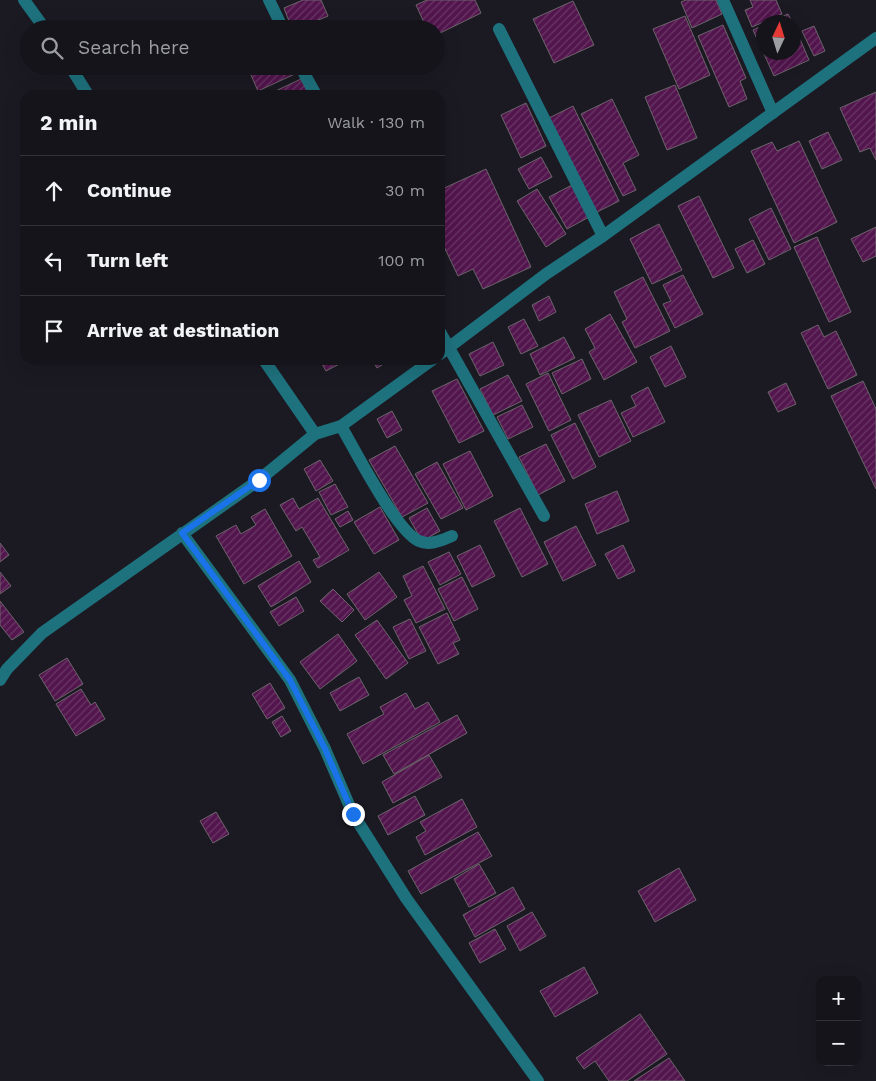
<!DOCTYPE html>
<meta charset="utf-8">
<style>
body{margin:0;font-family:"Work Sans",sans-serif;background:#212127;color:#f1f3f6}
.controls{position:absolute;right:15px;bottom:15px;display:grid;overflow:hidden;border-radius:10px;box-shadow:0 5px 20px #0002}
.controls button{width:45px;height:45px;display:grid;place-items:center;padding:0;border:0;border-bottom:1px solid #333339;background:#14141a;color:#f1f3f6;font:25px sans-serif}
.compass{position:absolute;left:756px;top:15px;width:45px;height:45px;border-radius:50%;background:#14141a;box-shadow:0 5px 20px #0002;rotate:4deg}
.stop{position:absolute;width:15px;height:15px;margin:-11px;border:4px solid #1a73e8;border-radius:50%;background:#fff}
.stop.end{background:#1a73e8;border-color:#fff;box-shadow:0 1px 5px #0008}
.list{margin:0;padding:0;list-style:none}
h2{display:flex;justify-content:space-between;align-items:center;height:65px;margin:0;padding:0 20px;font-size:21px}
h2 small{font-size:16px;font-weight:400;color:#9d9ea2}
.list li{display:grid;grid-template-columns:32px 1fr auto;gap:15px;align-items:center;box-sizing:border-box;height:70px;padding:0 20px;border-top:1px solid #333339}
.list b{display:block;font-size:19px;white-space:nowrap}
.list em{font-size:16px;font-style:normal;color:#9d9ea2}
.icon{flex:none;width:28px;height:28px;fill:none;stroke:currentColor;stroke-width:2;stroke-linecap:round;stroke-linejoin:round}
.map{position:relative;flex:none;width:876px;height:1081px;overflow:hidden}
.search{position:absolute;background:#14141a;box-shadow:0 5px 20px #0002;left:20px;top:20px;width:425px;height:55px;display:flex;align-items:center;gap:12px;box-sizing:border-box;padding:0 18px;border-radius:28px;color:#9d9ea2;font-size:19px}
.panel{position:absolute;background:#14141a;box-shadow:0 5px 20px #0002;left:20px;top:90px;width:425px;height:275px;border-radius:15px}
.map>svg:first-child{display:block}
</style>
<div class="map">
<svg width="876" height="1081" viewBox="0 0 876 1081">
<defs>
<pattern id="building-hatch" width="6" height="6" patternUnits="userSpaceOnUse" patternTransform="scale(1.25)"><rect width="6" height="6" fill="#52154d"/><path d="M-1 1l2-2M0 6l6-6M5 7l2-2" fill="none" stroke="#6b3767"/></pattern>
</defs>
<rect width="100%" height="100%" fill="#1b1a23"/>
<path fill="url(#building-hatch)" stroke="#6d646b" d="M303 0H321L328 16 297 29H292L284 8Z
M427 0H475L481 13 436 35V29H427L416 5Z
M686 0H716L722 14 692 28 681 2Z
M750 0H776L782 14 752 27 745 10 753 7Z
M573 1 594 45 554 63 533 19Z
M788 14 792 22H769Z
M685 16 710 75 679 89 653 29Z
M723 25 746 78 740 81 747 99 729 107 698 36Z
M764 25V52H794V25L809 60 774 76 753 30Z
M814 26 825 51 814 56 802 31Z
M247 66H293L297 73 258 91Z
M301 79 309 95H267Z
M675 85 697 138 667 150 645 97Z
M876 92V160L870 148 860 152 840 108Z
M612 99 639 155 623 163 636 190 623 196 581 114Z
M526 103 546 146 521 158 501 115Z
M573 106 619 201 595 213 549 118Z
M828 132 842 160 822 169 809 141Z
M799 141 837 222 794 243 751 151 772 142 777 151Z
M541 157 552 177 529 189 518 169Z
M486 169 531 267 483 289 473 269 458 276 440 238V190Z
M572 185 589 217 567 229 549 197Z
M537 189 566 234 546 247 517 201Z
M699 196 734 268 713 278 678 206Z
M771 208 791 249 769 260 749 219Z
M659 224 682 270 652 284 630 239Z
M876 227V256L863 262 851 239Z
M817 237 851 312 829 322 794 247Z
M753 240 765 264 747 273 735 249Z
M683 275 703 314 675 328 663 304 671 301 663 285Z
M643 277 670 331 635 348 622 322 627 319 614 292Z
M549 296 556 312 539 321 532 305Z
M610 314 637 362 604 380 589 352 595 348 585 329Z
M524 319 538 346 521 354 508 327Z
M818 325 824 337 836 331 857 375 828 389 801 333Z
M564 337 575 358 540 375 530 354Z
M493 342 504 365 480 376 469 354Z
M671 346 686 377 665 387 650 357Z
M582 359 591 379 562 394 552 373Z
M320 360H347L326 371Z
M372 360H390L377 368Z
M548 373 571 420 549 431 526 384Z
M508 375 522 401 493 415 480 389Z
M457 379 484 431 459 443 432 391Z
M863 381 876 409V489L831 396Z
M786 383 796 404 778 412 768 392Z
M648 387 665 422 633 437 621 413 636 406 631 396Z
M611 400 631 441 599 457 578 415Z
M522 405 533 427 508 439 497 417Z
M392 411 402 430 387 438 377 419Z
M575 423 596 467 573 479 551 435Z
M546 444 565 481 538 495 519 457Z
M395 446 428 503 402 517 369 460Z
M470 451 493 496 466 510 443 464Z
M320 460 333 481 316 491 304 469Z
M437 462 463 508 441 519 415 474Z
M335 484 348 507 331 515 319 492Z
M617 491 629 521 597 534 585 504Z
M293 498 299 509 318 498 349 550 318 568 313 560 320 557 302 527 296 531 280 505Z
M380 507 399 540 374 554 354 522Z
M427 508 440 531 422 541 409 518Z
M520 508 548 564 522 577 494 521Z
M265 509 292 556 244 584 216 536 236 525 241 534 256 525 251 517Z
M348 511 353 520 340 527 335 519Z
M576 526 596 565 563 581 544 542Z
M0 543 9 555 0 562Z
M480 545 495 576 472 587 457 556Z
M623 545 635 571 618 579 605 554Z
M449 552 461 574 440 585 428 562Z
M299 561 311 582 271 607 258 586Z
M423 566 445 609 416 623 404 600 412 596 403 576Z
M0 572 11 586 0 594Z
M379 572 397 597 365 620 347 594Z
M462 577 478 609 454 621 438 589Z
M333 589 354 610 342 622 320 601Z
M296 597 304 611 279 626 270 612Z
M0 601 24 632 12 640 0 625Z
M447 613 460 640 453 643 459 654 438 664 419 627Z
M410 619 426 651 409 659 393 627Z
M377 620 408 663 386 679 355 635Z
M338 634 357 661 320 689 300 662Z
M67 658 83 684 55 701 39 675Z
M359 677 369 695 340 711 330 693Z
M270 683 285 708 267 719 252 694Z
M81 689 91 705 95 702 105 719 76 736 56 704Z
M406 693 415 709 428 702 440 722 363 764 347 734 384 714 380 707Z
M457 715 467 733 394 774 383 755Z
M282 716 291 731 281 737 272 722Z
M429 755 442 777 393 803 382 782Z
M415 796 425 815 388 835 378 816Z
M462 799 477 827 425 855 416 837 426 831 420 822Z
M216 812 229 834 213 843 200 821Z
M478 832 492 856 421 894 408 871Z
M479 864 496 893 469 907 454 879Z
M679 868 696 900 655 922 638 891Z
M513 887 525 909 475 937 463 915Z
M532 912 546 936 520 951 507 926Z
M495 929 506 949 480 963 469 943Z
M584 967 598 993 555 1017 540 991Z
M640 1014 667 1054 627 1081H609L595 1061 584 1069 576 1058Z
M669 1058 685 1081H634Z"/>
<g fill="none" stroke-linecap="round" stroke-linejoin="round">
<path stroke="#1e727e" stroke-width="12" d="M24 0 45 29
M269 0 283 29
M723 0 773 113
M499 29 603 236
M70 66 88 95
M300 66 316 95
M440 332 544 516
M440 354 546 274 603 236 876 38
M264 360 315 434
M341 426C355 450 396 531 419 541 430 546 442 540 452 536
M182 533 290 680 325 749 353 814 406 898 538 1081
M0 680 7 669 42 633 259 480 315 434 341 426 432 360"/>
</g>
<g fill="none" stroke-linecap="round" stroke-linejoin="round">
<path stroke="#1a73e8" stroke-width="6" d="M259 480 182 533 290 680 325 749 353 814"/>
</g>
</svg>
<div class="controls">
<button>+</button>
<button>−</button>
</div>
<svg class="compass" viewBox="-18 -18 36 36"><path d="M0-13l5 13h-10z" fill="#e53935"/><path d="M0 13l5-13h-10z" fill="#9d9ea2"/></svg>
<div class="stop" style="left:259px;top:480px"></div>
<div class="stop end" style="left:353px;top:814px"></div>
<div class="search"><svg class="icon" aria-label="search" viewBox="0 0 24 24"><circle cx="10" cy="10" r="6"/><path d="M15 15l6 6"/></svg>Search here</div>
<section class="panel">
<h2>2 min<small>Walk · 130 m</small></h2>
<ul class="list">
<li><svg class="icon" aria-label="ahead" viewBox="0 0 24 24"><path d="M12 20V5M6 11l6-6 6 6"/></svg><div><b>Continue</b></div><em>30 m</em></li>
<li><svg class="icon" aria-label="left" viewBox="0 0 24 24"><path d="M17 20v-9H6M10 6l-5 5 5 5"/></svg><div><b>Turn left</b></div><em>100 m</em></li>
<li><svg class="icon" aria-label="arrive" viewBox="0 0 24 24"><path d="M6 21V4h12l-3 4 3 4H6"/></svg><div><b>Arrive at destination</b></div></li>
</ul>
</section>
</div>
